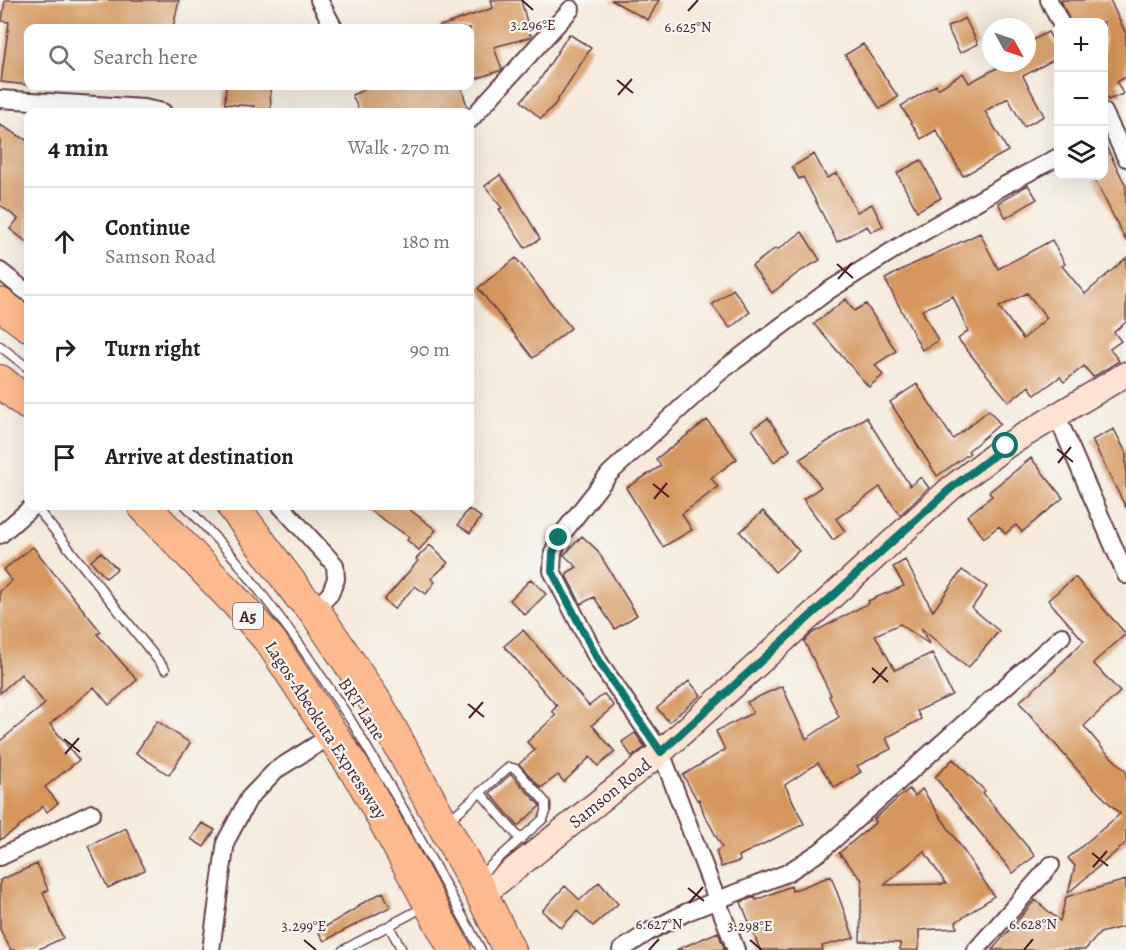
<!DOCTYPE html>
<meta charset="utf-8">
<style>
body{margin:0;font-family:Alegreya,serif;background:#f2f2f2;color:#202124}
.controls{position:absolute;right:18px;top:18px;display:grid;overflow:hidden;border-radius:12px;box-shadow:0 6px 24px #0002}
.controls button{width:54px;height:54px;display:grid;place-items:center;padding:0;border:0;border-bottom:2px solid #e0e0e0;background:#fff;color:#202124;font:30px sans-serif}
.compass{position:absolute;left:982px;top:18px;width:54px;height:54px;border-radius:50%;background:#fff;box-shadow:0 6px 24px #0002;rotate:130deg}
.stop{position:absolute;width:18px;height:18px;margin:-14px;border:4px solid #0f766e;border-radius:50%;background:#fff}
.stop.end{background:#0f766e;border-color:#fff;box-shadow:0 2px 6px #0008}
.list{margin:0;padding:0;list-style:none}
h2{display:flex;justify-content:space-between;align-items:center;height:78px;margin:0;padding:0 24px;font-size:26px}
h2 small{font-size:20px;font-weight:400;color:#757577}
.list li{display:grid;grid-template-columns:39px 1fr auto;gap:18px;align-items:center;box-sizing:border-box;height:108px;padding:0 24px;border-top:2px solid #e0e0e0}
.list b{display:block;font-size:22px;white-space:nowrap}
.list p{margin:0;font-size:20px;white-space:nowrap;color:#757577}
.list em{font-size:20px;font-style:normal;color:#757577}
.icon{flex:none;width:33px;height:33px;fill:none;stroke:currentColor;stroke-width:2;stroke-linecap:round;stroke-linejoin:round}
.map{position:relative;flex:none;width:1126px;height:950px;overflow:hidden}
.search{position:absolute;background:#fff;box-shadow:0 6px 24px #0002;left:24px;top:24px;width:450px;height:66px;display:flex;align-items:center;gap:15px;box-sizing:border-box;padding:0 21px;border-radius:12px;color:#757577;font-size:22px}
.panel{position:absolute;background:#fff;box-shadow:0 6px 24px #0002;left:24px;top:108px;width:450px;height:402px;border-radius:12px}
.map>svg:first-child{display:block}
</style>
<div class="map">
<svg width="1126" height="950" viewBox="0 0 1126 950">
<rect width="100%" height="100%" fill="#f6f6f2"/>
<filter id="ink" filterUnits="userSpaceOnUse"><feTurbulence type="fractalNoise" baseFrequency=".0167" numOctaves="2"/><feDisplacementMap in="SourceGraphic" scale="12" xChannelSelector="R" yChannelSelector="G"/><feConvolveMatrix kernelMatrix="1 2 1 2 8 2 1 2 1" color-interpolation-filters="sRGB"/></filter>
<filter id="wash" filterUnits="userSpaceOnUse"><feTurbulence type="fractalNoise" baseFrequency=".008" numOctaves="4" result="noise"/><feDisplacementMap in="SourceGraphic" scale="24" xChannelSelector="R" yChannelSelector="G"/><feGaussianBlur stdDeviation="1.35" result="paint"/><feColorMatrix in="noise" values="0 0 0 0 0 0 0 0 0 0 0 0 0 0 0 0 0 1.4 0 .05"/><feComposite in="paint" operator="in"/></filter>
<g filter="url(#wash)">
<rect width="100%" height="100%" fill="#f5eadb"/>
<g id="blocks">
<path fill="#d5955b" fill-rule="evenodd" d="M5 0H179L173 28H28V85L1 82 9 22 2 21Z
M491 0H521L531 37 494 47 502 70 475 79 470 62V28H440V26L493 8Z
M611 0H659L648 20Z
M1061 0H1110L1126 34V77L1117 82 1123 94 1108 100 1104 91V22H1070Z
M965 18 978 44 960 53 947 27Z
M1048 32 1059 51V57L1023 76 1044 116 1024 127 1008 98 985 111 1008 151 963 176 936 130 921 139 901 106 936 85 938 89 963 73 969 83 1006 63H1027V43Z
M569 34 591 48 555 104 541 119 521 101 539 81Z
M863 44 898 97 880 109 845 55Z
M226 86H270L271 112H253L254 106 225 104Z
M373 86H461L467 106 447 112H360L352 95Z
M0 125 28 141V243L10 229 18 219 0 205Z
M1104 142 1126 186V241L1093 176H1104Z
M814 154 827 178 837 173 857 212 872 204 883 226 871 232 867 226 837 242 803 177 799 179 792 167Z
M921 160 941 198 917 211 897 173Z
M500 175 513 192 540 239 525 248 499 209 502 208 485 186Z
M1028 185 1037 199 1006 218 998 203Z
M802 232 820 260 799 272 772 293 752 266 776 248 777 250Z
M980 233 998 269 1052 240 1065 264 1062 266 1085 294 1126 258V322L1114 332 1121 341 1110 349 1119 361 1093 377 1084 366 1064 382 1060 377 1035 395 1029 386 1009 402 958 339 968 331 953 296 922 310 938 341 922 350 885 279 905 268ZM1027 293 1047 318 1023 339 999 307Z
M516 258 571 328 533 358 478 288Z
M733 289 750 312 730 328 712 305Z
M846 299 854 311 866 304 896 351 875 365 883 375 869 387 814 324Z
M917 384 953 439 989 410 1000 424 968 451 970 453 937 476 890 402Z
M866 417 910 486 921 477 929 488 900 515 880 487 836 519 845 531 833 540 803 499 821 487 800 459Z
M768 418 790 450 774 462 752 429Z
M707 420 737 459 711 478 718 487 682 514 692 530 663 547 626 488 661 466 656 459Z
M1114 429 1126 453V508L1092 440Z
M1031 458 1063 498 1022 532 1016 525 1005 534 999 526 984 538 967 516 992 496 989 492Z
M364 506H405L436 530 419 550 407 540 409 537Z
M468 509 481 517 470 533 458 525Z
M763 511 799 551 775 572 740 532Z
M582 536 597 550 637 615 615 629 594 597 581 604 567 577V573L577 567 564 555Z
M430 545 448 563 431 579 435 582 426 594 415 586 394 609 384 600 418 561 416 559Z
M33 547 101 632 97 634 137 680 109 705 94 687 50 724 79 760 45 787 58 803 47 812 43 806 14 831 0 840V741L45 704 21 674 0 693V591L12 581 3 570Z
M101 552 117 569 106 578 91 561Z
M905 560 933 611 962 570 987 587 972 608 999 631 968 668 921 628 929 644 900 624 875 635 895 670 932 653 952 695 917 711 921 719 886 738 891 749 857 766 861 772 835 788 818 763 785 785 804 824 739 856 740 861 721 867 716 851 722 847 704 814 699 799 697 800 683 775 725 750 716 731 753 713 747 702 782 686 806 739 839 717 829 696 831 695 804 641 814 632 869 603 868 601 904 586 893 567Z
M1075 577 1126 634 1093 663 1120 692 1084 726 1103 749 1126 771V843L1068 893 1075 866 1068 858 1120 814 1086 780 1019 702 1056 670 1055 669 1084 641 1048 600Z
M531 579 546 594 525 615 510 600Z
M523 630 589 706 604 694 614 706 592 725 615 752 598 766 590 757 564 782 558 775 541 788 519 764 535 750 527 742 556 715 552 711 557 706 504 646Z
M689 681 701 695 669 722 657 708Z
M157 721 190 743 169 775 136 753Z
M635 733 645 747 632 757 622 742Z
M953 759 985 791 983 793 1035 856 1013 873 935 777Z
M511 774 540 806 518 826 490 793Z
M909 789 915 796 922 789 994 896 956 922 957 928 919 930V950H900V943L860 941 862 880 839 853 876 822 874 819ZM924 851 946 884 884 885Z
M202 823 215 830 204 847 191 839Z
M126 828 145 870 108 888 88 846Z
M37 864 48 890 43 893 63 938 37 950H11L0 929V880Z
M831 876 854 938 822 946 823 950H760L741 902 755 897 756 900 791 886 792 891Z
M1126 880V926L1100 933 1085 950H992L1035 900 1060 921 1066 897Z
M599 882 618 904 593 926 577 911 561 928 542 911 565 886 580 900Z
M383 892 390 907 324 941 318 931 360 906 359 905Z
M718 932 725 950H676Z"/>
</g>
</g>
<g filter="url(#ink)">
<use href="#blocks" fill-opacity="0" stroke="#643d45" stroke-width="1.5"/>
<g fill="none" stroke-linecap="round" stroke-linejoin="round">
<defs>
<path id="lane" d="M0 346 28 368
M35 506 165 669
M186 506 236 560 296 639 350 719 404 810 481 950
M480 792 521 840
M448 821 509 767 516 769 546 803V812L543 819 479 876
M389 926 402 950
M343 950 424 907"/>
<path id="street" d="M319 0 334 28
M1049 0 1060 22
M0 99 144 108 163 112
M1104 112 1126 158
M470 120 571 9
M0 271 28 293
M1056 414 1126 575
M281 506 335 565 336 579 330 594 314 610
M0 535 33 506
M0 857 92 813
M211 950 226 841 249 798 276 770 332 735
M621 950 650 931 687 912 787 873 821 851 1062 636
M736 950 661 752 599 662 552 571 553 553 559 538 610 473 720 372 828 291 911 239 1009 183 1058 157
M976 950 1051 865"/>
<path id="secondary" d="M482 895 661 752 950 489 1006 446 1126 374"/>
<path id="highway" d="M0 304 28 325
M0 381 28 404
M144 506 238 604 271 642 365 785 455 950
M233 506 300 596 314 610 377 704 482 895 509 950"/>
</defs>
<use href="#lane" stroke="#643d45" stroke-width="11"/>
<use href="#street" stroke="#643d45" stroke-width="20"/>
<use href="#secondary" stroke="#643d45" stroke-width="27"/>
<use href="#highway" stroke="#643d45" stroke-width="34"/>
<use href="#lane" stroke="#fff" stroke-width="8"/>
<use href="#street" stroke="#fff" stroke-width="16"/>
<use href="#secondary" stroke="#fee3d2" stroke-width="24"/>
<use href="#highway" stroke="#fcba8e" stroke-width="32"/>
</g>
</g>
<g fill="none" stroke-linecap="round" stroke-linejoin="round" filter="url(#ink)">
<path stroke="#0f766e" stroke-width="8" d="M559 538 553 553 552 571 599 662 661 752 950 489 1006 446"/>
</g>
<path fill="none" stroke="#4a1f2b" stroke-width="2" d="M522 0 533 10M688 11 698 0M617 80 633 93M618 95 632 79M837 264 853 278M838 279 852 263M1057 449 1073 462M1058 463 1071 447M653 484 669 497M654 499 667 483M872 668 888 682M873 683 887 667M468 704 484 717M469 718 483 702M64 739 80 752M65 754 79 738M1092 853 1108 866M1093 867 1107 851M688 888 704 901M689 903 703 887M304 940 316 950M750 940 762 950M649 950 659 939M1024 950 1033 939"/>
<g text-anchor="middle" stroke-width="4.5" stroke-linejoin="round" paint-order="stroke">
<rect fill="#f6f6f2" stroke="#7e6067" stroke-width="1.5" x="233" y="603" width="30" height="26" rx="4.5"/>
<g font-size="16" font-weight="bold" fill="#4a1f2b">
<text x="248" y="622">A5</text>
</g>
<g font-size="18" fill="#4a1f2b" stroke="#f6f6f2">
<text transform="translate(362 709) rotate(57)" y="6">BRT Lane</text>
<text transform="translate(326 730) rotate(57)" y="6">Lagos-Abeokuta Expressway</text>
<text transform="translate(610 793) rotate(-39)" y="6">Samson Road</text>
</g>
</g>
<g font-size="15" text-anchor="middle" fill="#4a1f2b" stroke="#f6f6f2" stroke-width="4.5" stroke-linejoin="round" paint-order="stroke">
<text x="533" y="30">3.296°E</text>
<text x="688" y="32">6.625°N</text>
<text x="659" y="929">6.627°N</text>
<text x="1033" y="929">6.628°N</text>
<text x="304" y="931">3.299°E</text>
<text x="750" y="931">3.298°E</text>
</g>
</svg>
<div class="controls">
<button>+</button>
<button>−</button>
<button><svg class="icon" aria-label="layers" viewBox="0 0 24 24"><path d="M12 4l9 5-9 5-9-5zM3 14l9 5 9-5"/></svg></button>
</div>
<svg class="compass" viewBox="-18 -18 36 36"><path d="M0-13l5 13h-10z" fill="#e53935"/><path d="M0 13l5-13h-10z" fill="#757577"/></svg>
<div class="stop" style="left:1006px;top:446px"></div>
<div class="stop end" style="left:559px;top:538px"></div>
<div class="search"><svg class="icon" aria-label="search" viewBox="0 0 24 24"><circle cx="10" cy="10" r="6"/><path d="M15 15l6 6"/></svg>Search here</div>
<section class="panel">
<h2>4 min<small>Walk · 270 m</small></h2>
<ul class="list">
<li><svg class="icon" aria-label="ahead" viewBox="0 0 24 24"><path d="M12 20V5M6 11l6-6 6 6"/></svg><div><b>Continue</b><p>Samson Road</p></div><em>180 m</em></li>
<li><svg class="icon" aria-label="right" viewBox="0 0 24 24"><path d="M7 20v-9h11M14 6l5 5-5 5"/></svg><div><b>Turn right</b></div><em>90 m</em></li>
<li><svg class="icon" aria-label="arrive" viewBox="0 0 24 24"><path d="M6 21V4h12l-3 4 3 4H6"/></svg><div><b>Arrive at destination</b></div></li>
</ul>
</section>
</div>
